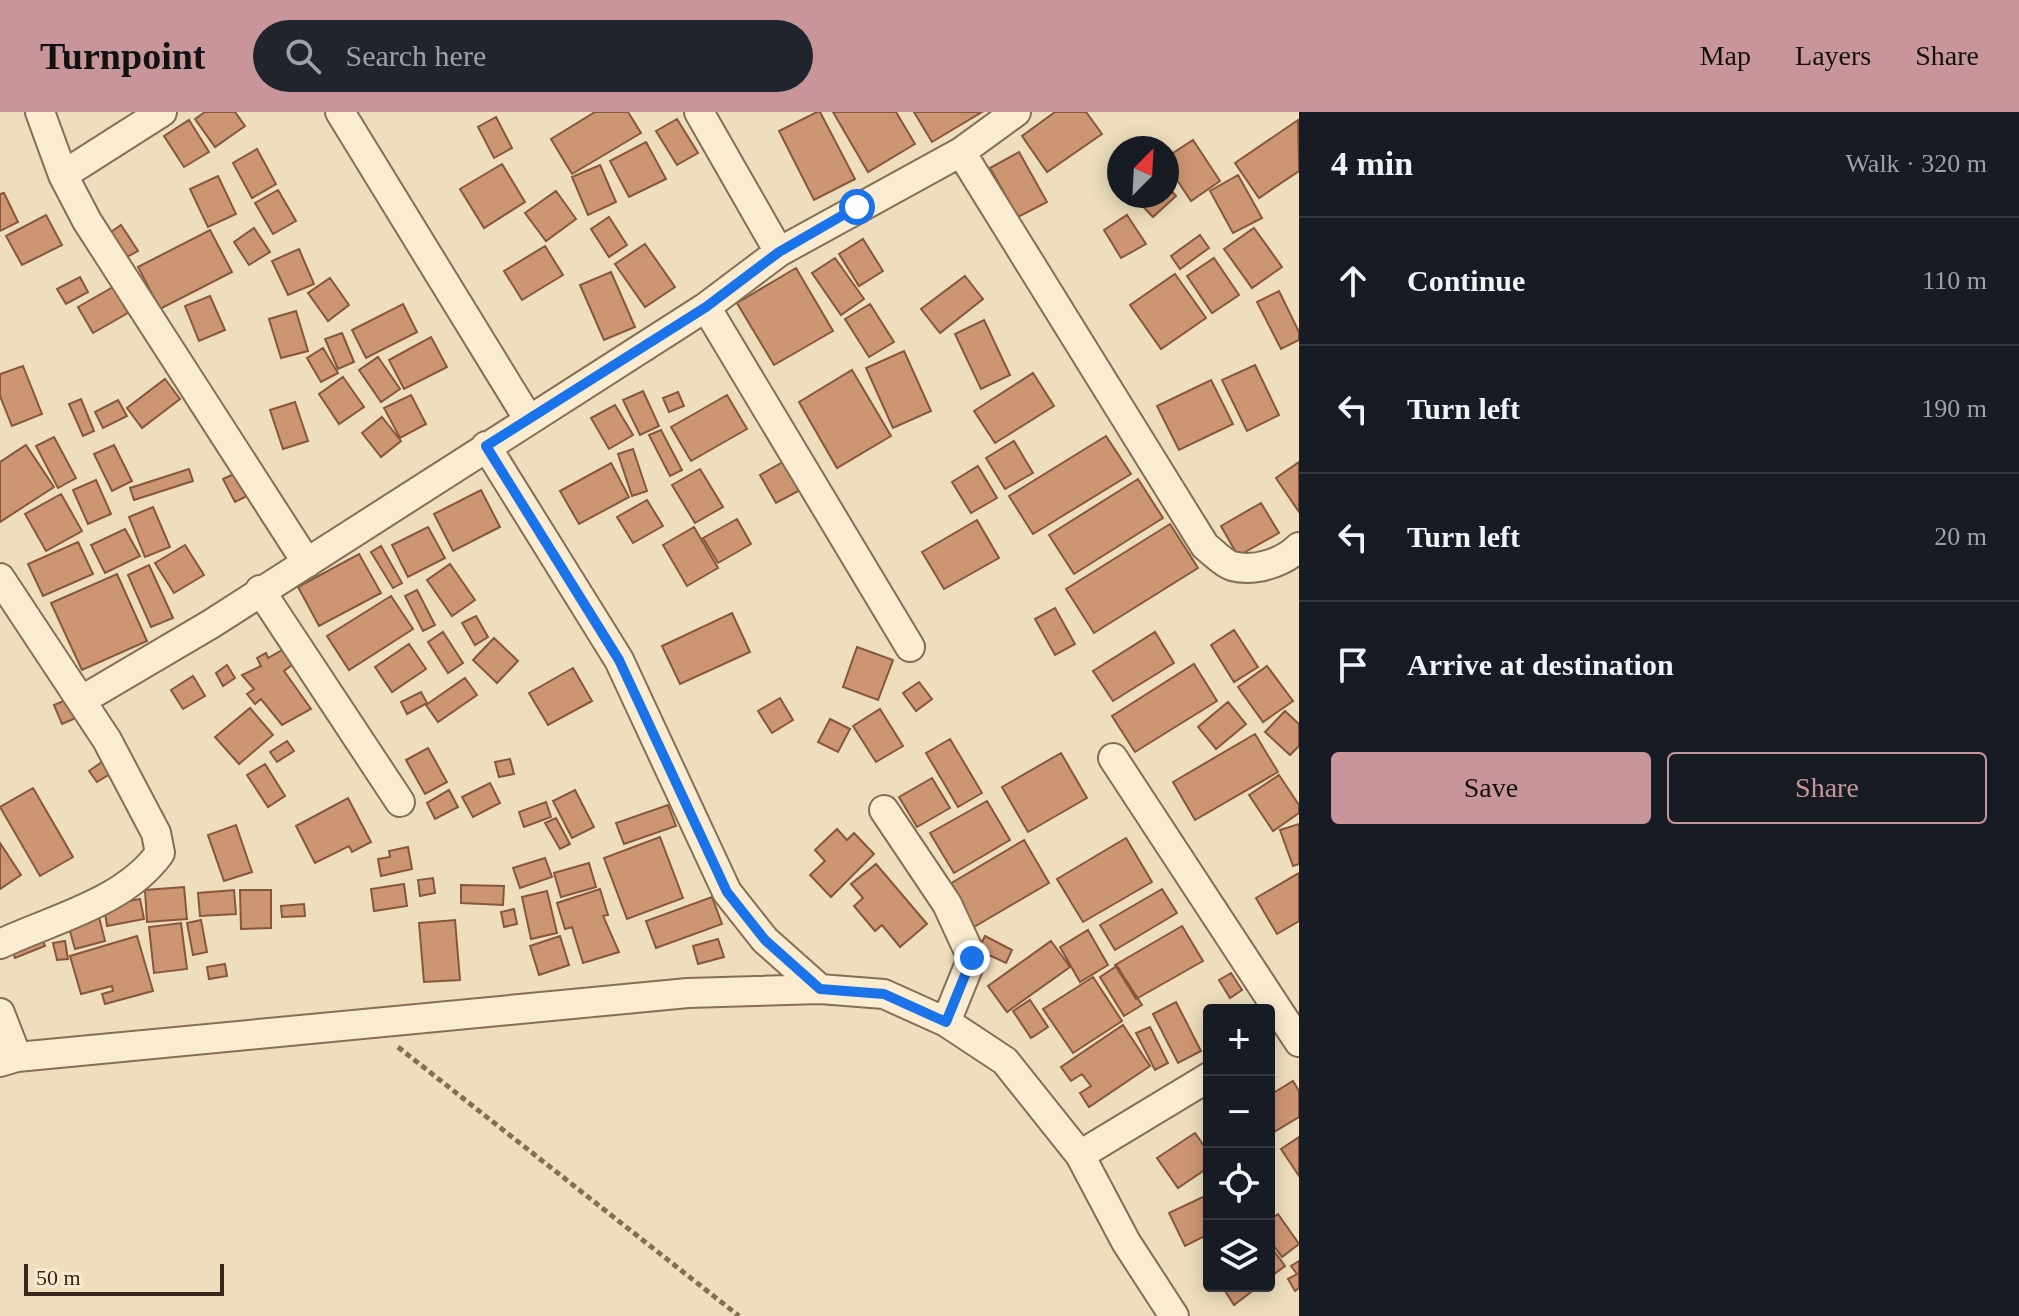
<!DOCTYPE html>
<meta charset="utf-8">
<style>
body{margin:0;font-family:Georgia,serif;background:#20242c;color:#f1f3f6}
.controls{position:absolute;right:24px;bottom:24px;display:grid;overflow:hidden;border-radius:8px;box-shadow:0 4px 20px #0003}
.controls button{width:72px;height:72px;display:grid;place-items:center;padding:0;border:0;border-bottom:2px solid #363941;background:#171b24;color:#f1f3f6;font:40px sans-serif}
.compass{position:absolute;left:1107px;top:24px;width:72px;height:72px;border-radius:50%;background:#171b24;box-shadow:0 4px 20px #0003;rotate:24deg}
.scale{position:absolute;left:24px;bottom:20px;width:200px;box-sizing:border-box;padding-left:8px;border:4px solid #35271b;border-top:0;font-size:22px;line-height:28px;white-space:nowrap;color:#35271b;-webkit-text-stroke:6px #f6e9cd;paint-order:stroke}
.stop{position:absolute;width:24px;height:24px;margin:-18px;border:6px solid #1a73e8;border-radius:50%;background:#fff}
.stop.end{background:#1a73e8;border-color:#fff;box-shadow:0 2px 8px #0008}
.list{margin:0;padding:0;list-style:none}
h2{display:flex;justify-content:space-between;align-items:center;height:104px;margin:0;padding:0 32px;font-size:34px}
h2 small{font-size:26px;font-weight:400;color:#9ea1a6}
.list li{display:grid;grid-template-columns:52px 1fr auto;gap:24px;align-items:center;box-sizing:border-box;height:128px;padding:0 32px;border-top:2px solid #363941}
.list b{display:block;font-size:30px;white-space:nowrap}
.list em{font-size:26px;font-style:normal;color:#9ea1a6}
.actions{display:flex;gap:16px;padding:24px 32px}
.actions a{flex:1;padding:18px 0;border:2px solid #c8969a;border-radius:8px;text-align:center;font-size:28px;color:#c8969a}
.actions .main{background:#c8969a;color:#111}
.icon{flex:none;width:44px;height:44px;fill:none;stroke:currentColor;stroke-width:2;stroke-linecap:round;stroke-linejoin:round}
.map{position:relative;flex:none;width:1299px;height:1204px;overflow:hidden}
header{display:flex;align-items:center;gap:48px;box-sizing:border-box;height:112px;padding:0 40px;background:#c8969a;color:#111}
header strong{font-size:38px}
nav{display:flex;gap:44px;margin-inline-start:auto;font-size:28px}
.search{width:560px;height:72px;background:#20242c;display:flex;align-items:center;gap:20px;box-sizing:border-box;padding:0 28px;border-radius:44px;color:#9ea1a6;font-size:30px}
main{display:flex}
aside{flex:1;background:#171b24}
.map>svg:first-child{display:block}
</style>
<header>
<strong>Turnpoint</strong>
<div class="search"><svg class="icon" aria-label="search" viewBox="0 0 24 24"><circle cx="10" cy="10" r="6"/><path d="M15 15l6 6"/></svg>Search here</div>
<nav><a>Map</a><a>Layers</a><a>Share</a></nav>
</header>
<main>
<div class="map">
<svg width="1299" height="1204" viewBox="0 0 1299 1204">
<rect width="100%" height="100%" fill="#eedebd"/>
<path fill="#cd9672" stroke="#86573c" stroke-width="2" d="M205 0H235L245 14 215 35 195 7Z
M595 0H628L641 21 572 62 551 27Z
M817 0H820L855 67 814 88 779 19Z
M833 0H896L915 32 868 60Z
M914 0H982L932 30Z
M1055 0H1086L1102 22 1047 60 1022 24Z
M496 5 512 36 494 46 478 15Z
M677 7 698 41 677 53 656 19Z
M189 8 209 40 184 55 164 24Z
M1298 8 1299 59 1259 86 1235 51Z
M1193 28 1220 69 1191 89 1167 53V45Z
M646 30 666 67 629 85 610 49Z
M257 37 276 72 252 86 233 51Z
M1019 40 1047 90 1018 105 990 56Z
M502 52 525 90 484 116 460 77Z
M600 53 616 90 588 103 572 65Z
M1238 63 1262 106 1233 121 1210 79Z
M218 64 236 102 208 115 190 77Z
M1167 74 1176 84 1153 105 1133 84H1167Z
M278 78 296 109 273 122 255 91Z
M556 79 576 107 546 129 525 101Z
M4 81 18 110 0 119V82Z
M46 103 62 133 22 153 6 124Z
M1127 103 1146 132 1121 146 1104 118Z
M609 105 627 133 609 145 591 117Z
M121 113 138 139 127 145 111 120Z
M254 116 270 140 249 153 234 130Z
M1254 116 1282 155 1252 176 1224 137Z
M210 118 232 160 160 197 138 155Z
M1200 123 1209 136 1180 157 1171 144Z
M863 127 883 159 859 174 839 142Z
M645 132 675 175 645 195 615 152Z
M545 134 563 163 522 188 504 159Z
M299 137 314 172 288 183 272 149Z
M835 146 864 187 841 203 812 161Z
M1214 146 1239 183 1212 201 1187 164Z
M796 156 833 219 774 253 737 191Z
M611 160 635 215 604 228 580 173Z
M1175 162 1206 206 1161 237 1130 193Z
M965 164 983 187 940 221 921 197Z
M80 165 88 180 66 192 57 177Z
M330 166 349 193 328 209 308 181Z
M113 175 128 201 93 221 78 195Z
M1279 179 1299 220V228L1281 237 1257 190Z
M210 184 225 218 199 229 185 194Z
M403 192 417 220 366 246 352 218Z
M870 192 894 230 869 245 845 207Z
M296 199 308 239 281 246 269 207Z
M984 208 1010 263 981 277 955 222Z
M342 221 354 250 338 257 325 227Z
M431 225 447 255 404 277 389 248Z
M323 236 338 261 321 270 307 246Z
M904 239 931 299 893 316 866 256Z
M378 245 400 277 381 290 359 258Z
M1255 253 1279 303 1247 319 1222 268Z
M23 254 42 302 12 314 0 284V262Z
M852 258 891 324 837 356 799 290Z
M1033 261 1054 294 995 331 974 299Z
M343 265 364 295 339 312 319 282Z
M165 267 180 287 142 316 127 296Z
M1211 268 1233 312 1179 338 1157 294Z
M643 279 659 314 640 323 623 288Z
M678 280 684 294 669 300 663 286Z
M411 283 426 312 400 326 384 296Z
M727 283 747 317 691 349 671 315Z
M81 287 94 319 83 324 69 292Z
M118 288 127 304 103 316 95 300Z
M295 290 308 329 283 337 270 298Z
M615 293 633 323 609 337 591 306Z
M382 305 401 329 381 345 362 321Z
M661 318 682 358 670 364 649 323Z
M1106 324 1131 362 1033 422 1009 384Z
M54 325 76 366 58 376 36 334Z
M1014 329 1033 361 1005 377 986 346Z
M26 333 54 375 0 410V350Z
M114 333 132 369 112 379 94 342Z
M633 337 647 379 632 384 618 342Z
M788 347 804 376 776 391 760 363Z
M1299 350V400L1276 366Z
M611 351 629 385 579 412 560 379Z
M978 354 997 386 971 401 952 370Z
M189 357 193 369 134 388 130 376Z
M700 357 723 395 695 411 672 373Z
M240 359 251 382 235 390 223 367Z
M1138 367 1163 406 1074 462 1049 423Z
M96 368 111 402 88 412 73 378Z
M481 378 500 415 453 439 434 402Z
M61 382 82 419 46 439 25 402Z
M647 388 663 414 633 431 617 405Z
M1261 391 1279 421 1238 444 1221 414Z
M153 395 170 435 145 445 129 405Z
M737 407 751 432 718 451 703 426Z
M977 408 999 446 944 477 922 440Z
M1170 412 1198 456 1094 521 1066 477Z
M428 415 445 446 408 465 392 433Z
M694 415 718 456 687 474 663 433Z
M125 417 140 444 105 461 91 433Z
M78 430 93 462 43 484 28 452Z
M185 433 204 463 174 481 155 451Z
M381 434 402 471 393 476 371 440Z
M359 442 381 481 319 514 298 475Z
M450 452 475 488 452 504 427 468Z
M149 453 173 506 151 515 128 463Z
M117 462 147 529 82 558 51 491Z
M417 478 435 513 423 519 405 484Z
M391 484 413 517 349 558 327 524Z
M1055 496 1075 532 1055 543 1035 507Z
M732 501 750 540 680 572 662 534Z
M476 504 488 525 475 533 462 511Z
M1234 518 1258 555 1234 570 1211 533Z
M443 520 463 551 448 561 428 530Z
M1155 520 1174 551 1113 589 1093 559Z
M494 526 518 549 497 571 473 548Z
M409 532 426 557 392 580 375 555Z
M857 535 893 548 878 588 843 575Z
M282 538 292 553 284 559 311 597 282 613 261 587 255 592 247 582 254 577 242 563 261 554 257 546 266 541 268 546Z
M1194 552 1217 589 1135 640 1112 604Z
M227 553 235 566 223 574 216 561Z
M1267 554 1293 589 1263 610 1238 575Z
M573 556 592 589 548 613 529 581Z
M193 564 205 584 183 597 171 578Z
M465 566 477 583 438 610 426 593Z
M919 570 932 587 916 599 903 581Z
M421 580 427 591 407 602 401 590Z
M780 586 793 608 772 621 758 599Z
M68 587 76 606 62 612 54 593Z
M1228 590 1246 612 1216 637 1198 615Z
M250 596 273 623 239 652 215 625Z
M880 597 903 634 876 650 853 614Z
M1285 599 1299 612V634L1290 643 1265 620Z
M830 607 850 617 838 640 818 630Z
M1255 622 1278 660 1195 708 1173 670Z
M950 627 982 681 958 695 926 641Z
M287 629 294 639 277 650 270 640Z
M428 636 447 670 425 682 406 648Z
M1061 641 1087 686 1028 720 1002 675Z
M510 647 514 662 499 665 495 650Z
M102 650 110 662 97 670 89 659Z
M265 652 285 684 268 695 247 663Z
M1279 663 1299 693V701L1273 719 1249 683Z
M932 666 950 696 917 715 899 685Z
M490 671 500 691 473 705 462 685Z
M33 676 73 745 40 764 0 695Z
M449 678 458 695 435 707 427 691Z
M575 678 594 715 572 726 553 689Z
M348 686 371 730 352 740 349 734 315 751 296 714Z
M987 689 1010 728 954 761 930 721Z
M546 690 551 705 524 715 519 700Z
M668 693 676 714 624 732 616 711Z
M556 706 570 732 560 737 545 711Z
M1299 712V752L1293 754 1280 718Z
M236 713 252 760 224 769 208 723Z
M837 717 847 728 854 721 874 742 831 785 810 763 825 749 815 738Z
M660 725 683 786 627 807 604 746Z
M1126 726 1152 770 1083 810 1057 767Z
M1024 728 1049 771 974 815 948 773Z
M0 731 21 763 0 777Z
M408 735 412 757 381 764 378 747 390 745 389 739Z
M545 746 552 765 520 776 513 756Z
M589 751 596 775 561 785 554 761Z
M876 752 927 812 900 835 882 813 875 819 854 794 863 786 851 772Z
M1299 761V809L1277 822 1256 786Z
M433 766 435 781 420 784 418 768Z
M404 772 407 794 374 799 371 777Z
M461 773 504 774 503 793 461 791Z
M184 775 187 807 147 810 145 778Z
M600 777 608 803 603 804 619 840 583 851 572 815 565 817 557 791Z
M1162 777 1177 801 1115 838 1100 813Z
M234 778 236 802 200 804 198 781Z
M240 778H271V816L241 817Z
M547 779 557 821 531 827 522 785Z
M712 785 722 812 656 836 646 809Z
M140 787 144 807 107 814 104 794Z
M304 792 305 804 282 805 281 794Z
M514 797 517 812 504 815 501 800Z
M98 801 105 829 75 837 67 809Z
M201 808 207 840 193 843 187 811Z
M455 808 460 868 424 870 419 811Z
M181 811 187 857 154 861 149 815Z
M1182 814 1203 849 1136 887 1115 853Z
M1088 818 1108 853 1080 870 1060 835Z
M40 822 45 834 15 846 11 833Z
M137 824 153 879 105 892 102 882 113 879 112 874 81 882 70 844Z
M560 824 569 853 539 863 530 834Z
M985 824 1012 838 1006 851 978 838Z
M718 827 724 845 698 852 693 834Z
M65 829 68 847 57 848 53 831Z
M1051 829 1070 855 1007 900 988 874Z
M225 852 227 864 209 867 207 855Z
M1117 854 1142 893 1124 904 1100 865Z
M1231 861 1242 878 1230 886 1219 868Z
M1093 865 1122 909 1073 941 1043 897Z
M1030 888 1048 915 1031 926 1013 899Z
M1176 890 1201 939 1178 951 1153 902Z
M1123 913 1150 954 1089 995 1080 981 1091 974 1082 962 1071 969 1061 955Z
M1150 915 1168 951 1155 958 1136 921Z
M1293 969 1299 979V1005L1269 1023V971L1275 980Z
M1195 1021 1209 1041V1055L1178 1076 1157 1046Z
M1299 1025V1064L1281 1037Z
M1209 1082V1122L1185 1134 1169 1101Z
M1278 1102 1299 1132 1282 1145 1269 1127V1108Z
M1269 1132 1285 1154 1269 1166Z
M1299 1149V1176L1295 1179 1288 1167 1297 1162 1291 1154Z
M1222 1174H1259L1234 1193Z"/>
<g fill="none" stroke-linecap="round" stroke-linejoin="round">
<defs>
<path id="street" d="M40 0 63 63 87 109 307 451
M340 0 529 308
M699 0 779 140
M961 40 1205 434C1213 440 1223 451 1232 454 1254 460 1283 451 1299 435
M63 63 162 0
M706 195 910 535
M486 334 619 548 727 780 765 828 820 877
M0 466 107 628 156 721 160 741C124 791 53 807 0 832
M260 478 400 690
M82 588 211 512 706 195 779 140 961 40 1016 0
M1113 646 1299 930
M884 698 947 792 972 846 946 910
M0 901 17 945
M0 950 17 945 688 881 820 877 884 882 946 910 1005 949 1080 1043 1126 1130 1174 1204
M1080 1043 1209 965"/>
</defs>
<use href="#street" stroke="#866e56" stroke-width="32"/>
<path stroke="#866e56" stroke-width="5" stroke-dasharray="6 4" stroke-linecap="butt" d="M398 935 739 1204"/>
<use href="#street" stroke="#f9ecd0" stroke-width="28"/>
</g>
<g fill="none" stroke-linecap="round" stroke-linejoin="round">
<path stroke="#1a73e8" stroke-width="10" d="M857 95 779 140 706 195 486 334 619 548 727 780 765 828 820 877 884 882 946 910 972 846"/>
</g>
</svg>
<div class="controls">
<button>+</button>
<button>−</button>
<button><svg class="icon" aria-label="locate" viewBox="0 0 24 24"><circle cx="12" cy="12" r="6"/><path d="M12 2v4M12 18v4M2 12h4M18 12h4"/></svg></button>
<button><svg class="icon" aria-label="layers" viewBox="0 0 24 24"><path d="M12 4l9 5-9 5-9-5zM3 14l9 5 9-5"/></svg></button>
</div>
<svg class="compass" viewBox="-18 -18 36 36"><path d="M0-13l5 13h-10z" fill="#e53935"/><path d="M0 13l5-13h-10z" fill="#9ea1a6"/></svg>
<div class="scale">50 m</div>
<div class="stop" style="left:857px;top:95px"></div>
<div class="stop end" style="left:972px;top:846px"></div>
</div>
<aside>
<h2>4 min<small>Walk · 320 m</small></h2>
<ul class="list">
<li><svg class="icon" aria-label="ahead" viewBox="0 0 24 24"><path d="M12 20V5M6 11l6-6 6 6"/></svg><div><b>Continue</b></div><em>110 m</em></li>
<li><svg class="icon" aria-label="left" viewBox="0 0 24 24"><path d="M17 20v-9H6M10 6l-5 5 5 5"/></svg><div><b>Turn left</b></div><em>190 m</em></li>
<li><svg class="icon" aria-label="left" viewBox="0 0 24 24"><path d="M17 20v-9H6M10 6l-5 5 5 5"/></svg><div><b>Turn left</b></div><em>20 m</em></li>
<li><svg class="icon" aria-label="arrive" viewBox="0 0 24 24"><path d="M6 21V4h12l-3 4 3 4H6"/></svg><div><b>Arrive at destination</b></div></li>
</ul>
<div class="actions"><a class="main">Save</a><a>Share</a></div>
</aside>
</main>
